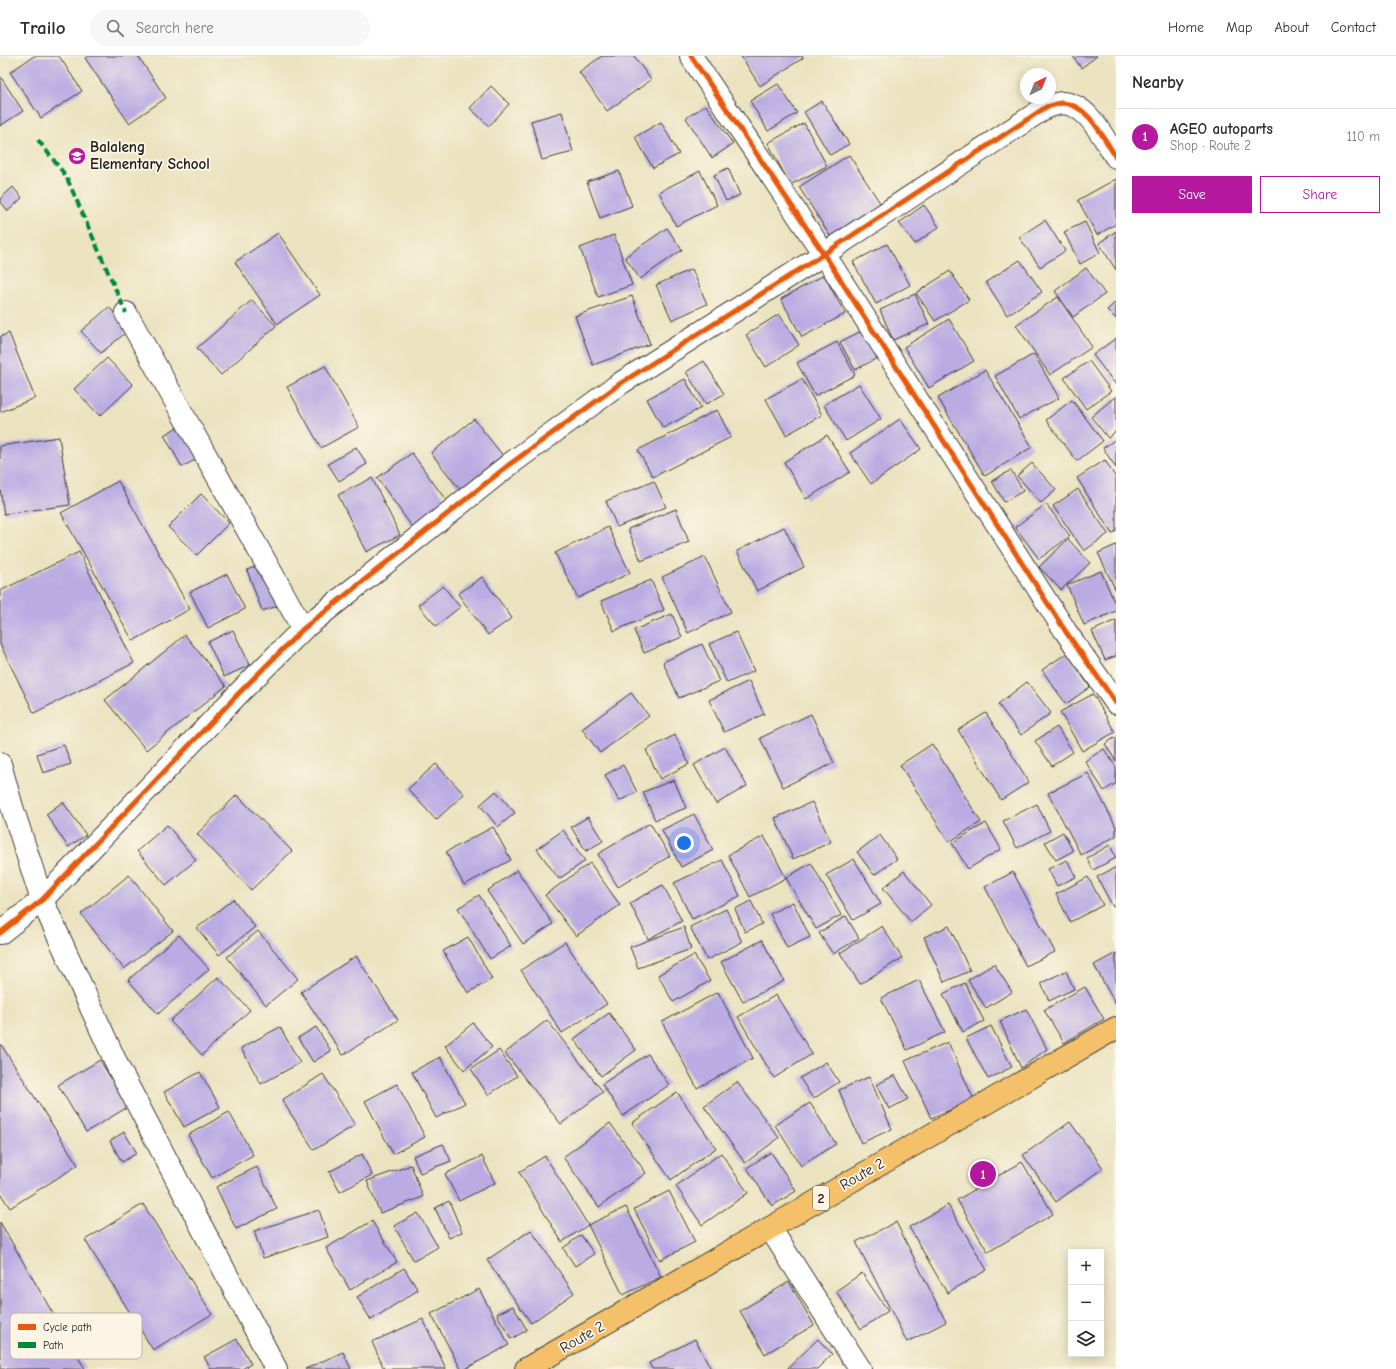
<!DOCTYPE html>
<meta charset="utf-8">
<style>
body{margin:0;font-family:"Comic Neue",sans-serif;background:#f7f7f7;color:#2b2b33}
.controls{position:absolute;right:12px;bottom:12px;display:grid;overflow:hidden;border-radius:0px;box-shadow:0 2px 10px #0003}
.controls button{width:36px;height:36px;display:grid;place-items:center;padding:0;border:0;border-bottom:1px solid #e1e1e2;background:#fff;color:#2b2b33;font:20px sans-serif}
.compass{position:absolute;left:1020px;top:12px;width:36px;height:36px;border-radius:50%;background:#fff;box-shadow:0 2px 10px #0003;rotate:43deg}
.you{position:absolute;left:684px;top:787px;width:14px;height:14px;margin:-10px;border:3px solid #fff;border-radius:50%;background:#1a73e8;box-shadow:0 0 0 6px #1a73e833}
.badge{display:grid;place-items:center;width:26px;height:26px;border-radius:50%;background:#b5179e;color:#fff;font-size:13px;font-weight:700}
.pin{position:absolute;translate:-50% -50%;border:2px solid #fff;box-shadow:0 1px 4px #0006}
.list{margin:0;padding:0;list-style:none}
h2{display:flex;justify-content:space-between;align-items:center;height:52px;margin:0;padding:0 16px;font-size:17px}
h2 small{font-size:13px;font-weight:400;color:#7c7c81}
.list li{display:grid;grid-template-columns:26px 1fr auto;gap:12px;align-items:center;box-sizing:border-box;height:56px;padding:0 16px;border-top:1px solid #e1e1e2}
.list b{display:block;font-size:15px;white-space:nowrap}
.list p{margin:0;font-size:13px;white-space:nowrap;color:#7c7c81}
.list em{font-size:13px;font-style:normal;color:#7c7c81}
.actions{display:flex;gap:8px;padding:12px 16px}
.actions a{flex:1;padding:9px 0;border:1px solid #b5179e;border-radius:0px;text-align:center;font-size:14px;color:#b5179e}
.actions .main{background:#b5179e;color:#fff}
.icon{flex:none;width:22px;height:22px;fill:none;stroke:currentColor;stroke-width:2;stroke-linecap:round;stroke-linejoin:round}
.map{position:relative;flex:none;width:1116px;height:1313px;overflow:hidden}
header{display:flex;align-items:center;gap:24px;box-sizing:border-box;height:56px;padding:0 20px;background:#fff;border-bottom:1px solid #e1e1e2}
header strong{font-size:19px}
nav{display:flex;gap:22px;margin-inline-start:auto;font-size:14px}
.search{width:280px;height:36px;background:#f7f7f7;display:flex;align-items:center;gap:10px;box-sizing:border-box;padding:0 14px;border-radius:22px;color:#7c7c81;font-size:15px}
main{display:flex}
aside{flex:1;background:#fff}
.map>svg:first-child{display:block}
</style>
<header>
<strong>Trailo</strong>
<div class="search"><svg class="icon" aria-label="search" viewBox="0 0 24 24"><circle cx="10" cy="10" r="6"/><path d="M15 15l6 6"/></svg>Search here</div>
<nav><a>Home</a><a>Map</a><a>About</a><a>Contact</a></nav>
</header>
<main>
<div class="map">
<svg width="1116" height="1313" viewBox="0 0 1116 1313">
<rect width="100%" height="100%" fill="#fcf5e5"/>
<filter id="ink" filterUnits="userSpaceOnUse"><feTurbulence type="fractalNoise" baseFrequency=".025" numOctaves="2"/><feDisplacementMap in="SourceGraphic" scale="8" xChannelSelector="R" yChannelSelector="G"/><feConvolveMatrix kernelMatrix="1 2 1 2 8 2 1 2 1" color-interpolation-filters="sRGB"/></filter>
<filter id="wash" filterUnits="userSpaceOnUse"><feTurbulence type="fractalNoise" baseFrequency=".012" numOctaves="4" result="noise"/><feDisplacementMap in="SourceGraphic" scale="16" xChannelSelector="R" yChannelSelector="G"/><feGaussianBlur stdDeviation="0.9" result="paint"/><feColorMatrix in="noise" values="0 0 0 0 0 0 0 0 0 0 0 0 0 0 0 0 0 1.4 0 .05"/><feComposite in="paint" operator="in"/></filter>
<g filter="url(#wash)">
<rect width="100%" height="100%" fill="#ebe2bf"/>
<g id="blocks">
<path fill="#baace3" d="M34 0H59L82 35 41 62 10 16Z
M89 0H138L166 42 129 67 85 2Z
M602 0H634L651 24 607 55 579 16Z
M741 0H802L803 2 760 30Z
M1073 0H1097L1081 12Z
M0 20 23 55 0 70Z
M778 28 797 57 768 75 750 45Z
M491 30 509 48 489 70 470 52Z
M822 45 849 88 830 99 804 56Z
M706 49 733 88 712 102 686 62Z
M562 56 573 96 542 104 531 65Z
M661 66 679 98 653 112 635 81Z
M804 67 827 110 790 129 768 87Z
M849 99 882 150 832 183 799 131Z
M728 112 740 139 726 145 714 119Z
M619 115 632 150 600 162 587 126Z
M700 115 717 149 676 170 659 136Z
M1116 123V168L1097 179 1078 144Z
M13 131 22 142 8 155 0 145V143Z
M924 149 939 171 915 188 899 167Z
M1045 164 1065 195 1040 211 1019 181Z
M1085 166 1100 197 1080 208 1064 176Z
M667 172 682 194 640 223 625 201Z
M1116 175V214L1099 187Z
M278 177 320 239 277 268 235 206Z
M614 179 632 229 598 241 580 192Z
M887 188 910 229 876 248 853 206Z
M1020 204 1042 236 1007 259 986 226Z
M1086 212 1105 238 1073 261 1055 235Z
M692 213 707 248 672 264 656 229Z
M950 215 969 244 935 265 916 237Z
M824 219 845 258 802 281 781 243Z
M915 238 929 268 893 284 880 254Z
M632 240 650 288 593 309 575 260Z
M1058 241 1092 291 1050 319 1016 269Z
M252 244 276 270 221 319 197 292Z
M1116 246V263L1107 254Z
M109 251 129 274 101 297 81 275Z
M779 258 799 289 766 311 746 279Z
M949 263 974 305 929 332 904 291Z
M869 271 883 299 855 314 840 286Z
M9 277 35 342 0 356V281Z
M1116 282V329L1093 299Z
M837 286 855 319 815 340 797 307Z
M1034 298 1059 342 1019 363 995 320Z
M107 302 133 329 100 360 74 333Z
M704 305 724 338 706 348 686 316Z
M1089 305 1111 335 1086 353 1064 322Z
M325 310 359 371 321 392 287 331Z
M985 314 1032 391 985 420 938 342Z
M685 323 701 352 663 372 647 343Z
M802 323 822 359 786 379 766 343Z
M859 328 881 363 846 385 824 349Z
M1116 340V375L1108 382 1091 361Z
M1072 344 1103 385 1077 405 1046 364Z
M717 354 731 381 653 421 638 394Z
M474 363 504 401 461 435 431 397Z
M900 363 921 393 871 428 850 397Z
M186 366 204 399 182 411 164 379Z
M827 379 850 416 806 443 784 406Z
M59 381 70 449 4 458 0 433V390Z
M1116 383V412L1103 392Z
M356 391 367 408 339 425 328 408Z
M412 397 450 450 415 475 377 422Z
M1105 404 1116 422V475L1112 478 1077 422Z
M1032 407 1056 434 1041 447 1017 420Z
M1011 414 1023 435 1004 446 992 425Z
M372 422 400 479 366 496 338 439Z
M118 425 190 553 133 585 61 457Z
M654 425 666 451 617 471 606 445Z
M1078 433 1108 478 1084 495 1053 450Z
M201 438 229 467 197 499 168 471Z
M1046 448 1070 480 1039 503 1015 471Z
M676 453 689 486 641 505 628 473Z
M608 471 630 517 578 542 555 497Z
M784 471 804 511 757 535 737 495Z
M1068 483 1090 507 1061 534 1039 511Z
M1116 489V535L1098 497Z
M79 496 134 607 34 657 0 588V535Z
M705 501 731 556 688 577 662 521Z
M265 507 281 549 262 555 247 514Z
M1101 515 1116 550V555L1084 569 1067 529Z
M227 518 245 553 208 572 190 536Z
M482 521 512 562 488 579 458 538Z
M651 524 664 554 614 575 601 545Z
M443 530 460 551 436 570 418 549Z
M672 558 682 581 644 597 634 574Z
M1116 564V600L1105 604 1092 575Z
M233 574 250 609 224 621 208 586Z
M736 576 754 615 727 627 709 588Z
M185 579 226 630 146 694 105 644Z
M702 588 719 625 679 642 663 606Z
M1067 597 1090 631 1066 648 1042 614Z
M749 625 764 658 724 676 709 644Z
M1027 626 1051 657 1021 679 998 648Z
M631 637 649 660 600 697 582 673Z
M1093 638 1115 676 1082 695 1060 656Z
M986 657 1029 726 1001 744 958 674Z
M811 658 834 707 783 731 760 682Z
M1057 671 1073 696 1052 710 1035 685Z
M675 679 689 708 660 723 646 694Z
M1116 681V705L1105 688Z
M932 688 981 766 949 786 900 709Z
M64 689 71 708 43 717 37 698Z
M725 691 747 730 716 748 694 709Z
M1104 693 1116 711V727L1104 735 1085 705Z
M436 708 464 738 436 764 408 733Z
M623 709 637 736 619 745 605 719Z
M1088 717 1116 771V780L1081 799 1048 737Z
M674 724 686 752 655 764 643 736Z
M496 735 515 757 498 771 480 749Z
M237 739 292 795 251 834 197 778Z
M63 746 86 779 68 791 46 758Z
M812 746 831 786 793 803 775 762Z
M1037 748 1050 775 1017 792 1003 765Z
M694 758 713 794 681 811 662 774Z
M588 761 603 785 586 795 571 771Z
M650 767 670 800 618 831 598 798Z
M986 767 1001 793 968 813 952 787Z
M167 769 196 804 166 829 137 795Z
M493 771 511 804 464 829 446 796Z
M563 774 585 805 559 823 537 793Z
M1063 776 1073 795 1056 804 1045 786Z
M880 779 897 803 874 819 857 796Z
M764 780 786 822 750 841 728 799Z
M1110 789 1116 802 1093 814 1087 802Z
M854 803 881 848 853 864 826 819Z
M722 804 740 840 692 863 674 827Z
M1067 804 1076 821 1057 830 1048 813Z
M590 807 620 849 576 880 545 839Z
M811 807 841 859 816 873 786 822Z
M1116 811V849L1113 851 1097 821Z
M517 814 553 868 523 888 487 835Z
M904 815 931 849 911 866 883 832Z
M1013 816 1055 896 1026 910 985 831Z
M129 819 173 875 124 913 81 858Z
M1088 821 1103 849 1070 866 1056 838Z
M663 829 682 865 648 883 630 847Z
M479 839 511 890 490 903 458 852Z
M233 843 255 871 219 899 197 872Z
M751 845 762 868 745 876 735 853Z
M793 846 810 881 787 892 770 858Z
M726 853 742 886 707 904 690 871Z
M846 860 859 882 833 898 819 877Z
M882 870 902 902 860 928 840 897Z
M949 870 970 915 944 926 924 881Z
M684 871 691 893 638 912 630 891Z
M258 875 298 923 266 949 227 901Z
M179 879 209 913 158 958 128 924Z
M468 881 492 923 468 937 443 895Z
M762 884 784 925 743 946 721 906Z
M565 886 607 948 562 977 521 914Z
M1116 897V949L1094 909Z
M694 899 710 925 673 946 658 919Z
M356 900 398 964 343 999 301 936Z
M994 908 1012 936 986 952 968 924Z
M1066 915 1074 933 1049 945 1041 927Z
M218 921 250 954 202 999 170 965Z
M919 924 945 976 907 994 881 942Z
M965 927 984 965 963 976 943 938Z
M1085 931 1104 963 1064 987 1044 954Z
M718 936 753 1002 697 1032 662 966Z
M776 939 812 998 774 1022 738 961Z
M1026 953 1047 993 1021 1012 1000 965Z
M609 957 636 994 601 1020 574 983Z
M547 964 603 1036 561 1068 505 997Z
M473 967 492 991 464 1014 445 990Z
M991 970 1012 1011 988 1023 966 982Z
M280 971 300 1007 261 1028 241 992Z
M316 971 331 995 313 1006 298 982Z
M948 986 974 1044 931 1062 905 1005Z
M0 987 78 1109 10 1152 0 1137Z
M499 994 517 1020 488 1039 471 1013Z
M648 998 669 1029 623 1060 602 1028Z
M440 1001 465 1047 436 1062 412 1016Z
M100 1004 128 1051 86 1076 58 1029Z
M826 1006 839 1026 813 1043 800 1022Z
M200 1016 220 1051 184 1071 164 1036Z
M323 1018 355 1069 314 1094 282 1044Z
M895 1019 908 1043 889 1053 876 1029Z
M869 1021 892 1073 861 1087 839 1034Z
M737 1026 779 1082 745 1107 704 1050Z
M397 1028 425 1081 393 1098 365 1045Z
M677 1036 716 1092 671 1124 632 1067Z
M810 1047 836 1088 801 1110 775 1069Z
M229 1056 253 1099 212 1122 188 1079Z
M1070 1066 1103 1112 1056 1146 1023 1099Z
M610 1067 646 1117 599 1151 563 1101Z
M124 1076 137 1097 122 1106 110 1085Z
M443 1088 451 1105 420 1117 413 1100Z
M771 1096 796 1135 772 1150 747 1112Z
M721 1097 748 1137 702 1169 676 1130Z
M362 1098 372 1119 340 1136 329 1116Z
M482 1100 495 1127 459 1145 445 1118Z
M545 1100 588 1169 626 1151 661 1221 623 1239 588 1169 562 1186 519 1116Z
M1022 1106 1053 1158 988 1196 957 1144Z
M411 1109 423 1141 380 1157 367 1125Z
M257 1111 277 1153 236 1173 216 1131Z
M669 1135 695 1186 660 1204 634 1153Z
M449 1145 462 1176 449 1182 435 1152Z
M143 1148 212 1258 153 1294 85 1184Z
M948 1149 987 1214 947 1237 909 1171Z
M319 1154 328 1181 263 1202 254 1175Z
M418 1157 438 1191 414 1205 394 1170Z
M372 1165 397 1206 350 1234 326 1192Z
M0 1166 85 1313H0Z
M896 1166 946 1266 907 1286 856 1186Z
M531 1174 574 1237 531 1267 487 1204Z
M581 1179 594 1198 575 1210 563 1192Z
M404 1212 418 1234 371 1264 357 1241Z
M862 1217 888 1255 861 1273 836 1235Z
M789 1226 814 1269 765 1298 740 1255Z
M479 1233 509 1289 465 1313H461L431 1258Z
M513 1250 527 1274 511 1283 497 1258Z
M423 1263 446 1313H384L372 1286Z
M237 1283 251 1308 242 1313H211L204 1301Z
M695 1283 711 1313H652L649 1307Z
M818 1283 832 1298 817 1313H787Z
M343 1296 351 1313H305Z"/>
</g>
</g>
<g filter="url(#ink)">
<use href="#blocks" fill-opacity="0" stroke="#3b3a34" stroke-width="1"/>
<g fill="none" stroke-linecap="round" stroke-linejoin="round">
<defs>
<path id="minor" d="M691 0 824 198 1066 576 1116 647
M126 257 303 573
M0 708 11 748 42 844 119 1013 276 1313
M0 877 42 844 239 637 303 573 510 408 621 327 824 198 1046 51C1051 50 1056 48 1061 47 1088 47 1103 82 1116 101
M770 1172 860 1313"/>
<path id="trunk" d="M526 1313 1116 972"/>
</defs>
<use href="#minor" stroke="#3b3a34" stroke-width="24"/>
<use href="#trunk" stroke="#3b3a34" stroke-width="24"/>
<use href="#minor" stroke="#fff" stroke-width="22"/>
<use href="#trunk" stroke="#f4c16a" stroke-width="22"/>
<path stroke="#00873e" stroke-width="4" stroke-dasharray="8 4" stroke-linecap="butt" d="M38 84 66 120 126 257"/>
<defs>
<path id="cycleway" d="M691 0 824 198 1066 576 1116 647
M0 877 42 844 239 637 303 573 510 408 621 327 824 198 1046 51C1051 50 1056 48 1061 47 1088 47 1103 82 1116 101"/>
</defs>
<use href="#cycleway" stroke="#fcf5e5" stroke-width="8"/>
<use href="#cycleway" stroke="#e8590c" stroke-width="5"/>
</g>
</g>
<defs>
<symbol id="school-disc" viewBox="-11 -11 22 22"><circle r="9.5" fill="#b5179e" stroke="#fcf5e5"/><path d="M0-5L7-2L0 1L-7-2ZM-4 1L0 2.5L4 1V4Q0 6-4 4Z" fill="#fff"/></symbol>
</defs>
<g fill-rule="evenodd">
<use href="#school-disc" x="67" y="90" width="20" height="20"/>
</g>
<g text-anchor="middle" stroke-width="3.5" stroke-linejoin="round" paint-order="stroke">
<rect fill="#fcf5e5" stroke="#5f5d58" stroke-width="1" x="813" y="1130" width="16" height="24" rx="3"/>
<g font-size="14" font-weight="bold" fill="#1c1c1c">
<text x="821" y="1147">2</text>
</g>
<g font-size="15" font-weight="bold" fill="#1c1c1c" stroke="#fcf5e5" text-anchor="start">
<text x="90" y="96">Balaleng<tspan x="90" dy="17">Elementary School</tspan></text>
</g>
<g font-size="15" fill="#1c1c1c" stroke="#fcf5e5">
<text transform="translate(862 1118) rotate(-30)" y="5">Route 2</text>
<text transform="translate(582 1281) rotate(-30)" y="5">Route 2</text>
</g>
</g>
<rect x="10" y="1257" width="132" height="46" rx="6" fill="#fcf5e5" stroke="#b9b4a9" stroke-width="1"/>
<rect x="18" y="1268" width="18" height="6" fill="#e8590c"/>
<rect x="18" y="1286" width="18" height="6" fill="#00873e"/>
<g font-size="11" fill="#1c1c1c">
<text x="43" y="1275">Cycle path</text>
<text x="43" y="1293">Path</text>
</g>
</svg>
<div class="controls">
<button>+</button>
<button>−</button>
<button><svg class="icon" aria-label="layers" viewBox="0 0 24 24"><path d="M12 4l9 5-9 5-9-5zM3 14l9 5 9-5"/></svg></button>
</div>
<svg class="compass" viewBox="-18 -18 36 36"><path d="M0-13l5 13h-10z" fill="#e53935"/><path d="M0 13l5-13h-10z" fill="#7c7c81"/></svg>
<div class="you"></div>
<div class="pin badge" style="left:983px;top:1118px">1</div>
</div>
<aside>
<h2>Nearby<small></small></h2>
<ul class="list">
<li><span class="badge">1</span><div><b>AGEO autoparts</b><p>Shop · Route 2</p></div><em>110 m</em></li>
</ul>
<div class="actions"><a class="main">Save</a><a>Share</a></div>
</aside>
</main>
